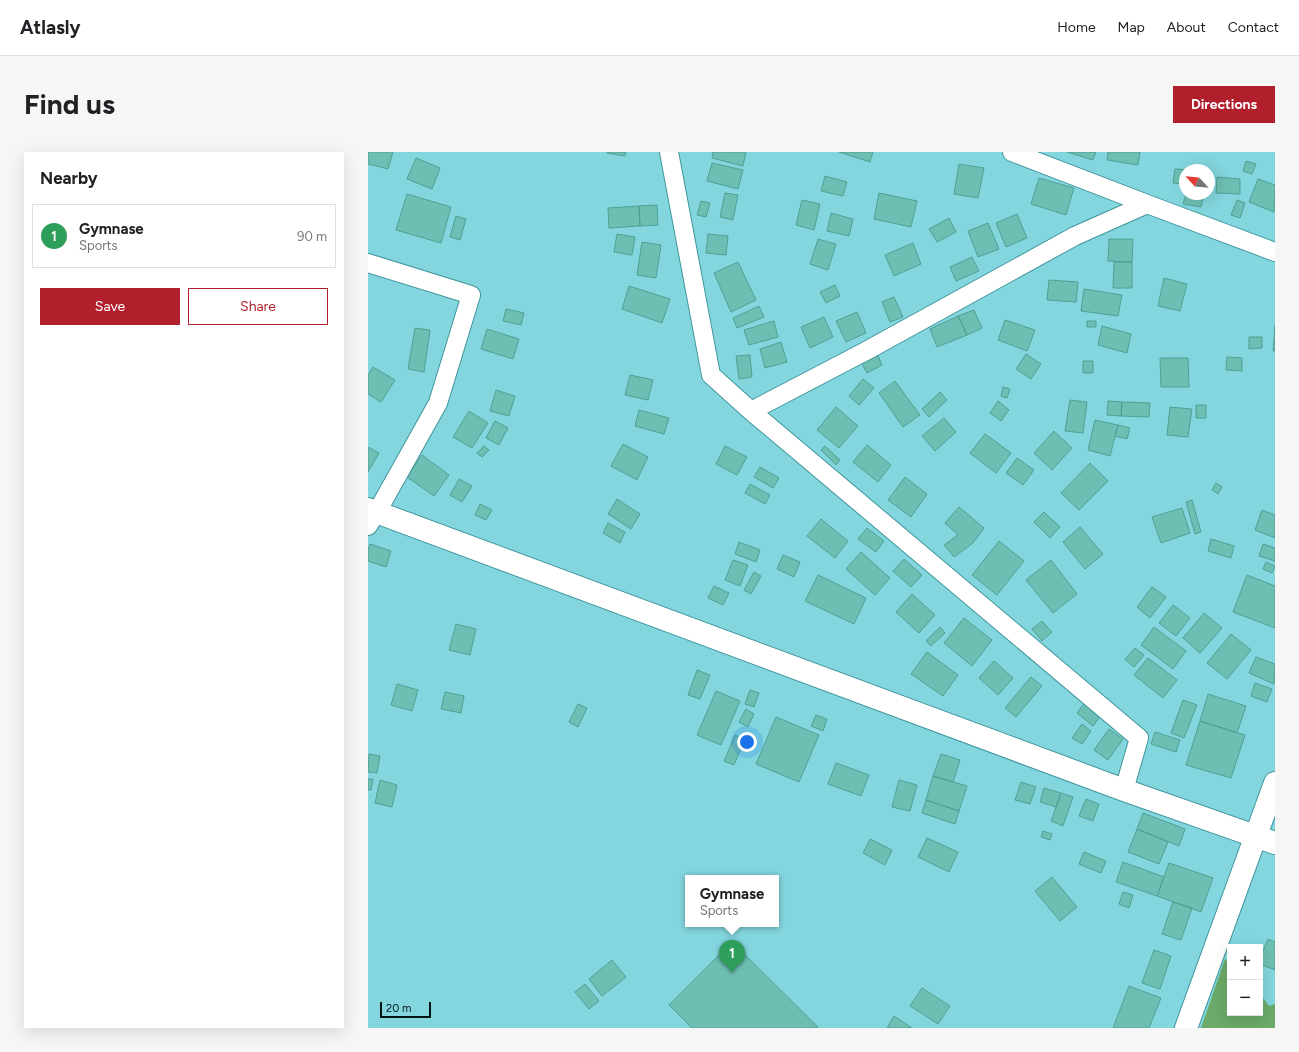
<!DOCTYPE html>
<meta charset="utf-8">
<style>
body{margin:0;font-family:Figtree,sans-serif;background:#f6f6f6;color:#202124}
.controls{position:absolute;right:12px;bottom:12px;display:grid;overflow:hidden;border-radius:0px;box-shadow:0 4px 16px #0002}
.controls button{width:36px;height:36px;display:grid;place-items:center;padding:0;border:0;border-bottom:1px solid #e0e0e0;background:#fff;color:#202124;font:20px sans-serif}
.compass{position:absolute;left:811px;top:12px;width:36px;height:36px;border-radius:50%;background:#fff;box-shadow:0 4px 16px #0002;rotate:296deg}
.scale{position:absolute;left:12px;bottom:10px;width:51px;box-sizing:border-box;padding-left:4px;border:2px solid #001416;border-top:0;font-size:11px;line-height:14px;white-space:nowrap;color:#001416;-webkit-text-stroke:3px #83d6de;paint-order:stroke}
.you{position:absolute;left:379px;top:590px;width:14px;height:14px;margin:-10px;border:3px solid #fff;border-radius:50%;background:#1a73e8;box-shadow:0 0 0 6px #1a73e833}
.badge{display:grid;place-items:center;width:26px;height:26px;border-radius:50%;background:#b11f2c;color:#fff;font-size:13px;font-weight:700}
.pin{position:absolute;translate:-50% -33px;filter:drop-shadow(0 1px 2px #0008)}
.pin::after{content:'';position:absolute;top:21px;width:14px;height:12px;background:inherit;clip-path:polygon(0 0,100% 0,50% 100%)}
.popup{position:absolute;left:317px;top:723px;width:94px;height:52px;box-sizing:border-box;display:grid;place-content:center;border-radius:0px;background:#fff;filter:drop-shadow(0 1px 3px #0005);font-size:13px;white-space:nowrap;color:#757577}
.popup b{font-size:15px;color:#202124}
.popup::after{content:'';position:absolute;left:50%;top:100%;margin-left:-8px;border:8px solid transparent;border-top-color:#fff}
.list{margin:0;padding:0;list-style:none}
h2{display:flex;justify-content:space-between;align-items:center;height:52px;margin:0;padding:0 16px;font-size:17px}
h2 small{font-size:13px;font-weight:400;color:#757577}
.list li{display:grid;grid-template-columns:26px 1fr auto;gap:12px;align-items:center;box-sizing:border-box;height:64px;margin:0 8px 8px;padding:0 8px;border:1px solid #e0e0e0;border-radius:0px}
.list b{display:block;font-size:15px;white-space:nowrap}
.list p{margin:0;font-size:13px;white-space:nowrap;color:#757577}
.list em{font-size:13px;font-style:normal;color:#757577}
.actions{display:flex;gap:8px;padding:12px 16px}
.actions a{flex:1;padding:9px 0;border:1px solid #b11f2c;border-radius:0px;text-align:center;font-size:14px;color:#b11f2c}
.actions .main{background:#b11f2c;color:#fff}
.map{position:relative;flex:none;width:907px;height:876px;overflow:hidden;border-radius:0px}
header{display:flex;align-items:center;gap:24px;box-sizing:border-box;height:56px;padding:0 20px;background:#fff;border-bottom:1px solid #e0e0e0}
header strong{font-size:19px}
nav{display:flex;gap:22px;margin-inline-start:auto;font-size:14px}
.intro{display:flex;align-items:center;justify-content:space-between;box-sizing:border-box;height:96px;padding:0 24px}
h1{margin:0;font-size:28px}
.button{padding:10px 18px;border-radius:0px;background:#b11f2c;color:#fff;font-size:14px;font-weight:700}
main{display:flex;gap:24px;padding:0 24px}
aside{flex:1;background:#fff;border-radius:0px;box-shadow:0 4px 16px #0002}
.map>svg:first-child{display:block}
</style>
<header>
<strong>Atlasly</strong>
<nav><a>Home</a><a>Map</a><a>About</a><a>Contact</a></nav>
</header>
<div class="intro"><h1>Find us</h1><a class="button">Directions</a></div>
<main>
<aside>
<h2>Nearby<small></small></h2>
<ul class="list">
<li><span class="badge" style="background:#2e9e5b">1</span><div><b>Gymnase</b><p>Sports</p></div><em>90 m</em></li>
</ul>
<div class="actions"><a class="main">Save</a><a>Share</a></div>
</aside>
<div class="map">
<svg width="907" height="876" viewBox="0 0 907 876">
<rect width="100%" height="100%" fill="#83d6de"/>
<path fill="#6baa68" d="M857 807 862 812V861H892V842L901 854 907 852V876H833Z"/>
<path fill="#6ebfb3" stroke="#4fa094" d="M0 0H25L20 17 0 12Z
M239 0H258L257 4 239 1Z
M345 0H378L375 14 344 6Z
M471 0H505L502 10Z
M699 0H728L725 8Z
M740 0H772L770 13 739 8Z
M48 6 72 16 64 37 39 27Z
M878 9 888 12 884 22 875 19Z
M344 11 375 18 370 37 339 29Z
M591 12 616 16 610 46 586 42Z
M807 17 821 18H817V32L805 31Z
M457 24 479 30 475 44 453 39Z
M849 25 872 27V42L848 41Z
M671 26 706 36 698 63 663 52Z
M890 27 907 33 906 60 881 50Z
M357 41 370 43 365 68 352 65Z
M511 41 549 49 543 75 506 67Z
M39 42 83 55 73 91 28 78Z
M818 42H836L833 55 815 52Z
M434 48 452 52 446 78 428 73Z
M869 48 877 51 872 66 863 63Z
M333 49 342 51 338 65 329 63Z
M289 53 290 73 272 74 271 54Z
M271 54 272 74 241 76 240 56Z
M463 61 485 67 481 84 459 79Z
M649 62 659 86 638 95 628 71Z
M88 64 98 67 92 88 82 85Z
M581 66 588 80 569 90 561 77Z
M620 71 631 97 610 105 600 79Z
M249 82 267 85 264 103 246 100Z
M340 82 360 84 358 103 338 101Z
M450 87 468 92 460 118 442 112Z
M741 87H765L764 110 740 109Z
M274 90 293 93 288 126 269 123Z
M545 91 553 112 526 124 517 103Z
M604 105 611 119 588 129 582 115Z
M370 110 388 148 363 160 346 121Z
M746 110H764V136H745Z
M796 126 819 132 812 159 790 154Z
M681 128 710 130 708 150 679 148Z
M467 133 472 144 458 151 452 140Z
M261 134 302 147 294 171 254 157Z
M716 137 754 143 750 164 713 159Z
M526 145 535 165 522 170 514 150Z
M391 154 396 165 369 176 365 166Z
M138 157 156 161 153 173 135 169Z
M606 158 614 176 599 183 590 164Z
M489 160 498 181 478 190 468 169Z
M590 164 599 183 569 195 562 177Z
M456 165 465 185 442 196 433 175Z
M637 168 667 178 659 199 630 188Z
M406 169 410 185 381 193 376 178Z
M719 169H728V175H719Z
M907 173V199H905Z
M734 174 763 182 759 201 730 193Z
M47 176 62 178 56 220 40 217Z
M119 177 151 187 145 207 113 197Z
M881 185H894V196L881 197Z
M413 190 419 210 397 216 392 197Z
M509 202 514 213 499 221 493 210Z
M658 202 673 212 663 227 648 217Z
M382 203 384 225 371 227 368 204Z
M859 205 874 206V219L858 218Z
M792 206H820L821 235H793Z
M715 209H725V221H715Z
M5 215 27 228 13 250 0 242V223Z
M262 223 285 228 280 248 257 243Z
M495 227 506 236 491 253 481 244Z
M527 229 552 263 535 275 511 241Z
M635 235 642 237 639 246 633 244Z
M128 238 147 244 141 264 122 259Z
M572 240 579 248 561 265 554 257Z
M702 248 719 250 715 281 697 279Z
M630 249 641 258 633 269 622 261Z
M740 249 754 250 753 264 739 263Z
M754 250 782 251 781 265 753 264Z
M828 253H838V266H828Z
M468 255 490 274 471 296 449 278Z
M802 255 824 257 820 285 799 283Z
M271 258 301 266 296 282 267 274Z
M101 259 120 271 104 296 85 285Z
M576 266 588 280 567 299 554 284Z
M727 268 750 273 742 304 720 298Z
M127 269 140 276 131 293 118 286Z
M750 273 762 276 759 287 747 284Z
M686 279 704 296 684 318 666 301Z
M617 282 643 301 628 321 602 301Z
M255 292 280 305 269 328 243 314Z
M499 293 523 313 510 330 485 310Z
M116 294 121 298 114 305 109 301Z
M357 294 379 305 369 323 348 312Z
M457 294 472 308 468 313 453 298Z
M0 295 11 301 0 320Z
M54 303 81 323 66 344 39 325Z
M649 306 666 318 655 333 638 321Z
M722 311 740 329 711 358 693 341Z
M392 315 411 326 405 336 386 325Z
M537 325 559 342 543 365 520 348Z
M91 327 104 334 94 350 82 343Z
M848 331 854 335 850 342 844 338Z
M382 332 402 343 397 352 377 341Z
M249 347 272 362 263 377 240 362Z
M824 348 833 380 827 382 818 350Z
M112 352 124 358 118 368 107 363Z
M591 355 616 376 605 391 586 405 576 393 590 383 577 371Z
M814 356 822 381 793 391 784 365Z
M894 358 907 363V386L887 378Z
M676 360 692 375 682 386 666 370Z
M453 367 480 389 467 406 439 384Z
M240 371 257 380 252 391 235 381Z
M712 375 735 402 717 417 695 390Z
M499 376 516 389 508 400 490 387Z
M843 387 866 394 863 406 840 399Z
M631 389 656 409 629 443 604 423Z
M371 390 392 398 388 410 367 402Z
M2 392 23 399 18 415 0 409V398Z
M895 392 907 396V409L891 404Z
M493 400 522 426 507 443 478 417Z
M415 403 432 410 426 425 409 417Z
M536 407 554 423 543 435 525 419Z
M365 408 380 413 372 434 357 428Z
M683 408 709 442 685 461 658 428Z
M898 410 907 414 904 421 895 417Z
M386 420 393 424 383 442 376 438Z
M450 423 498 446 486 472 437 449Z
M879 423 907 434V476L865 460Z
M346 434 361 441 355 453 340 446Z
M784 435 798 445 782 466 769 455Z
M544 442 567 463 551 481 528 460Z
M805 453 822 466 808 484 791 471Z
M836 461 854 476 832 501 815 486Z
M596 466 624 488 604 514 576 491Z
M674 469 684 480 674 489 664 477Z
M88 472 108 477 102 503 81 498Z
M572 475 577 481 563 494 558 489Z
M786 475 818 499 805 517 773 493Z
M863 482 883 498 859 527 839 511Z
M767 496 776 503 766 515 757 507Z
M559 500 590 523 575 544 543 522Z
M888 505 907 512 906 532 881 521Z
M780 506 809 528 795 546 766 523Z
M626 509 645 526 630 543 611 526Z
M329 518 342 523 332 547 320 543Z
M663 525 674 534 648 565 637 556Z
M887 531 904 537 899 550 883 544Z
M29 532 50 538 44 559 23 553Z
M382 538 391 541 386 555 377 552Z
M348 539 372 549 353 593 329 583Z
M77 540 96 544 93 561 73 557Z
M840 542 878 554 869 581 832 569Z
M815 548 829 553 816 586 803 581Z
M718 549 734 562 725 574 709 561Z
M210 552 219 556 210 575 201 570Z
M378 557 386 562 380 575 371 570Z
M448 563 459 567 455 579 443 574Z
M408 565 451 583 431 630 388 612Z
M832 569 877 583 863 626 818 613Z
M714 572 723 579 714 592 704 586Z
M741 577 755 587 740 608 726 598Z
M787 580 812 588 808 600 783 592Z
M367 583 377 587 366 613 356 609Z
M1 602 12 604 9 621 0 620Z
M573 602 592 608 585 630 565 624Z
M468 611 501 623 493 644 460 632Z
M565 624 599 634 591 659 558 648Z
M0 627H5L3 638H0Z
M12 628 29 633 24 655 7 651Z
M531 628 549 633 542 659 524 655Z
M653 630 668 635 662 652 647 648Z
M676 636 693 641 688 655 672 650Z
M693 641 705 645 695 674 683 669Z
M718 647 731 652 725 669 711 664Z
M558 648 591 659 587 672 554 661Z
M775 661 817 677 811 694 769 677Z
M769 677 800 690 791 712 760 700Z
M675 679 684 682 682 688 673 685Z
M559 686 590 700 581 720 550 705Z
M502 687 524 698 517 713 495 701Z
M716 700 738 709 733 721 711 712Z
M755 710 796 725 789 744 748 730Z
M801 711 845 726 833 760 789 744Z
M684 725 709 755 692 769 667 739Z
M755 740 765 743 761 756 751 752Z
M805 750 824 756 813 788 794 782Z
M900 787 907 790V818L892 812V806Z
M364 790 450 875 449 876H324L301 853Z
M786 798 803 804 792 837 774 831Z
M244 808 258 825 234 844 221 827Z
M217 832 231 849 221 857 207 840Z
M761 834 793 846 781 876H745Z
M554 836 582 854 570 872 542 854Z
M526 864 544 876H519Z"/>
<g fill="none" stroke-linecap="round" stroke-linejoin="round">
<defs>
<path id="minor" d="M301 0 343 223 383 259 771 586 756 638
M644 0 779 52
M0 111 103 143 70 251 9 360 0 374
M383 259 498 199 707 84 779 52 907 100"/>
<path id="tertiary" d="M0 357 756 638 907 691
M818 876 907 631"/>
</defs>
<use href="#minor" stroke="#40959c" stroke-width="20"/>
<use href="#tertiary" stroke="#40959c" stroke-width="24"/>
<use href="#minor" stroke="#fff" stroke-width="18"/>
<use href="#tertiary" stroke="#fff" stroke-width="22"/>
</g>
</svg>
<div class="controls">
<button>+</button>
<button>−</button>
</div>
<svg class="compass" viewBox="-18 -18 36 36"><path d="M0-13l5 13h-10z" fill="#e53935"/><path d="M0 13l5-13h-10z" fill="#757577"/></svg>
<div class="scale">20 m</div>
<div class="you"></div>
<div class="pin badge" style="left:364px;top:821px;background:#2e9e5b">1</div>
<div class="popup"><b>Gymnase</b>Sports</div>
</div>
</main>
